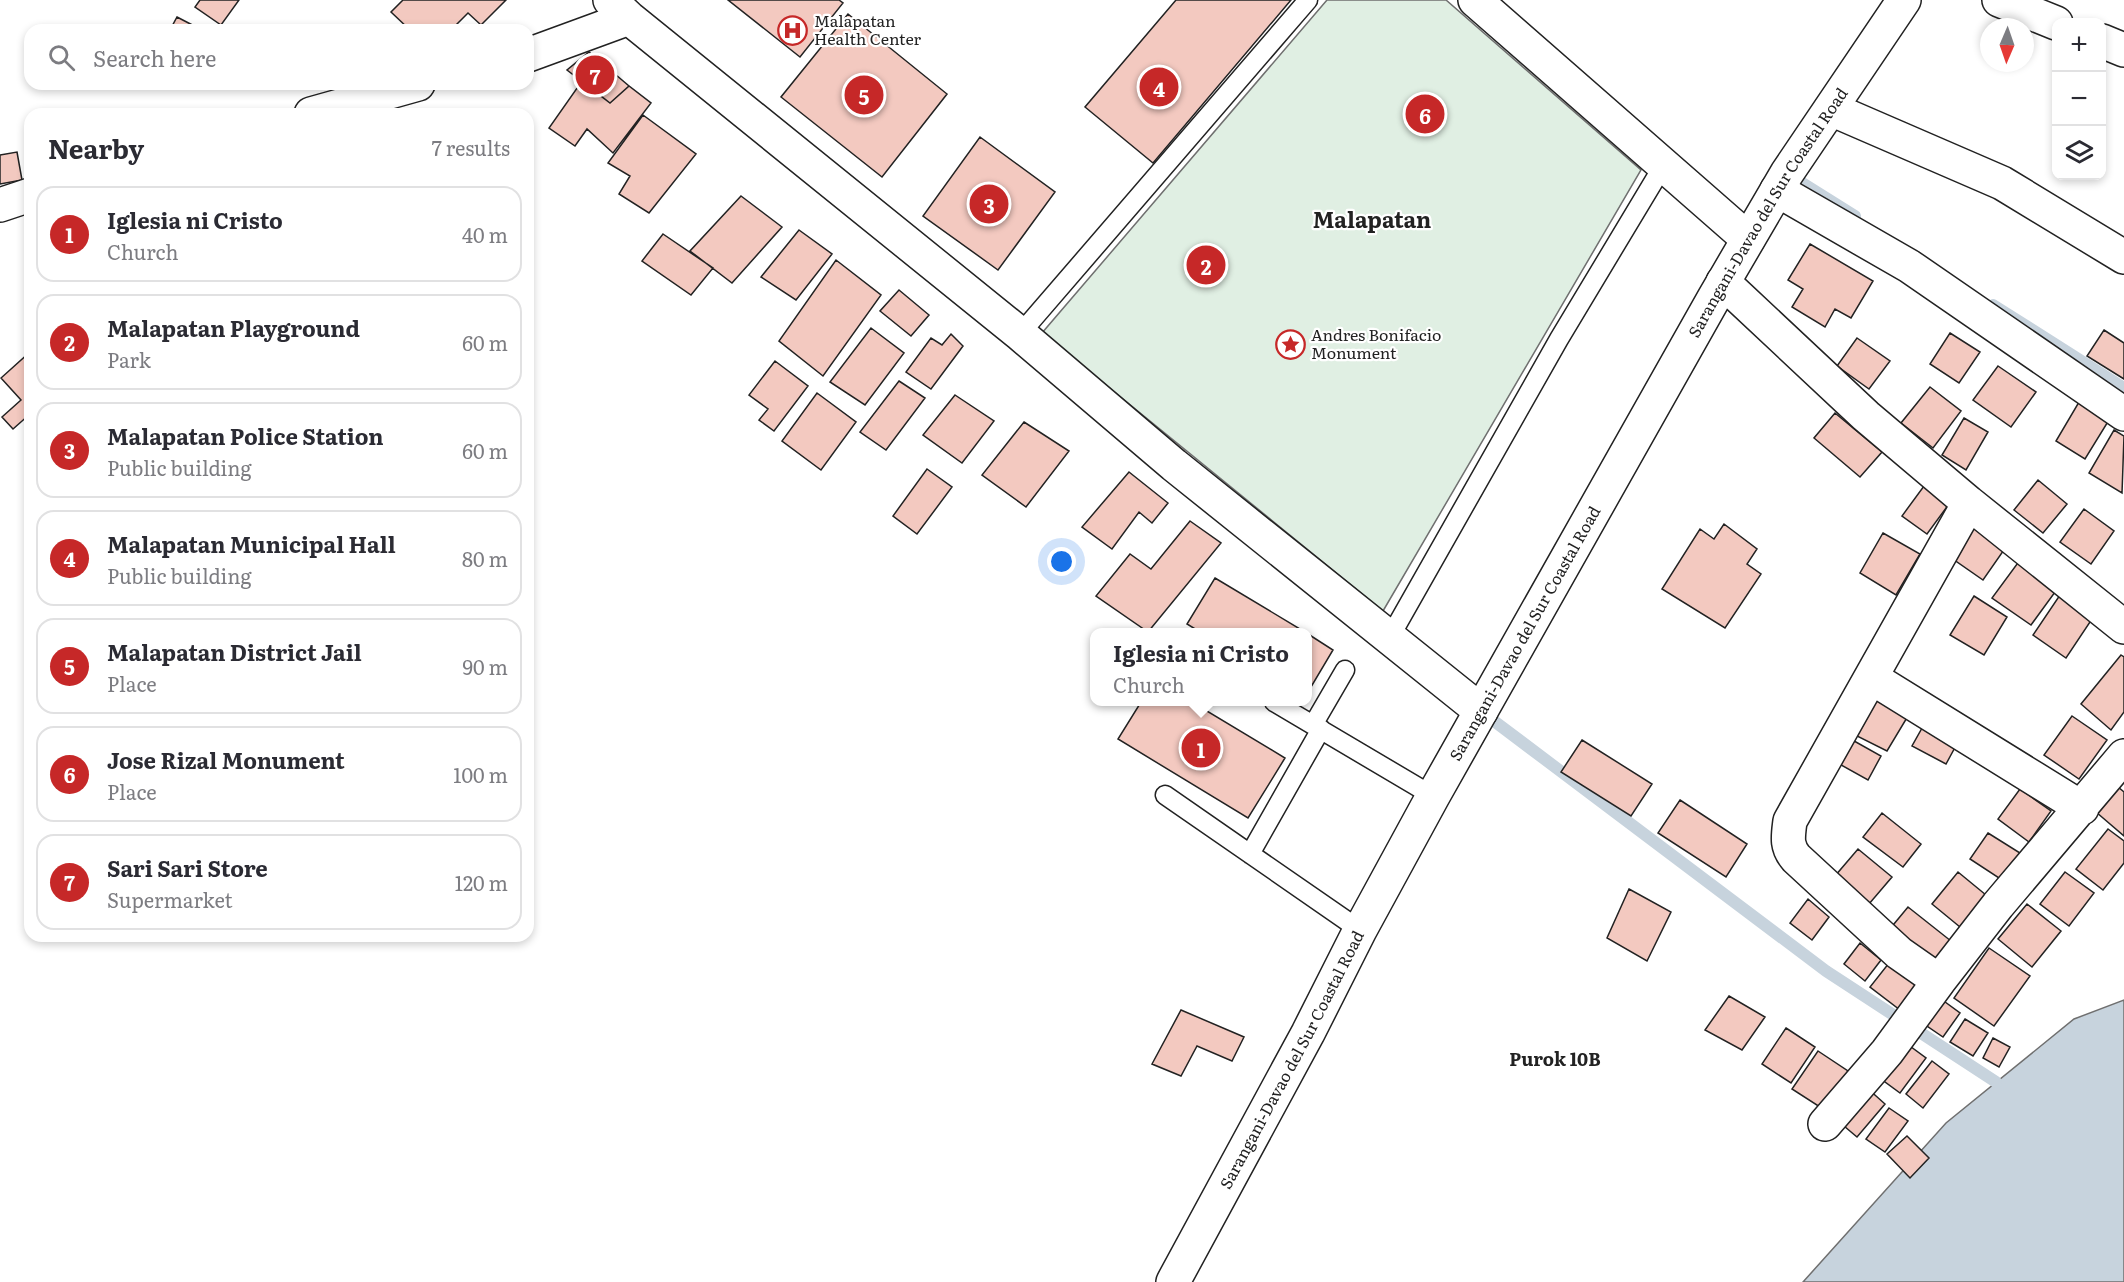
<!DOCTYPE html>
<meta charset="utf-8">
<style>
body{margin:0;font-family:Literata,serif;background:#f7f7f7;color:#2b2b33}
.controls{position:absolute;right:18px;top:18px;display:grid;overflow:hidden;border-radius:12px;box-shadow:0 3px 9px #0003}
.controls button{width:54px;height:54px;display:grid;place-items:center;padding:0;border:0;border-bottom:2px solid #e1e1e2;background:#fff;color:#2b2b33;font:30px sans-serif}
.compass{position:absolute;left:1980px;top:18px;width:54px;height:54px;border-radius:50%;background:#fff;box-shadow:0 3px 9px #0003;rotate:182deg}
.you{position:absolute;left:1062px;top:562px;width:21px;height:21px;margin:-15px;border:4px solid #fff;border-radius:50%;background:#1a73e8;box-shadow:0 0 0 9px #1a73e833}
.badge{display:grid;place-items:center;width:39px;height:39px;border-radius:50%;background:#c62828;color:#fff;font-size:20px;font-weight:700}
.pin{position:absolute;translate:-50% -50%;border:3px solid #fff;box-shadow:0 2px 6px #0006}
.popup{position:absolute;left:1090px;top:628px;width:222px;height:78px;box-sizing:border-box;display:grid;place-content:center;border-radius:12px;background:#fff;filter:drop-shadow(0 2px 4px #0005);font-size:20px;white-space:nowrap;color:#7c7c81}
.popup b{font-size:22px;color:#2b2b33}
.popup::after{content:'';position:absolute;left:50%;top:100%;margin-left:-12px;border:12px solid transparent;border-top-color:#fff}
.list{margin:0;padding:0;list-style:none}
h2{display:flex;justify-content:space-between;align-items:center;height:78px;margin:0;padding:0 24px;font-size:26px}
h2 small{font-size:20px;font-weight:400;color:#7c7c81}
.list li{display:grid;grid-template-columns:39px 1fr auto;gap:18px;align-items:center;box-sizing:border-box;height:96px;margin:0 12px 12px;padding:0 12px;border:2px solid #e1e1e2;border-radius:18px}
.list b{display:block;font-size:22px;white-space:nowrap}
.list p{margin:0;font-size:20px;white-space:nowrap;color:#7c7c81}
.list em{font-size:20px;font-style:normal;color:#7c7c81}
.icon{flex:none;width:33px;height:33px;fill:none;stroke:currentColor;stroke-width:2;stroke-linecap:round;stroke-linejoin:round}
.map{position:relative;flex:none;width:2124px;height:1282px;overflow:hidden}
.search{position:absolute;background:#fff;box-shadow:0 3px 9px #0003;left:24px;top:24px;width:510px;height:66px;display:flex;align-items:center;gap:15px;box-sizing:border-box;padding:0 21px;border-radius:18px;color:#7c7c81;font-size:22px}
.panel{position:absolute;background:#fff;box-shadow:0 3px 9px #0003;left:24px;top:108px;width:510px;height:834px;border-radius:18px}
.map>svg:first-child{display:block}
</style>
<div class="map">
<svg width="2124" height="1282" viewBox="0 0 2124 1282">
<rect width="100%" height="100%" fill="#fff"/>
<path fill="#e0efe3" stroke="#6f6f6f" stroke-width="1.5" d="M1327 0H1446L1641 170 1383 611 1042 333Z"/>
<path fill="#c7d3dd" stroke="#6f6f6f" stroke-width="1.5" d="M2124 1000V1282H1803L1946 1123 2074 1019Z"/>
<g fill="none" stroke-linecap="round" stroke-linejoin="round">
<path stroke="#c7d3dd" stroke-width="12" d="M1788 174 1855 216
M1993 305 2124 388
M1482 712 1826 971 1996 1082"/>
</g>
<path fill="#f3c9c0" stroke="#222" stroke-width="1.5" d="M200 0H239L221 25 195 7Z
M403 0H506L481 25 468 13 451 30H410L391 12Z
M728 0H839L843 3 800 57Z
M1176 0H1291L1153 163 1085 107Z
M848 14 947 94 882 177 781 97Z
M177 17 202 30H170Z
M589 52 629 86 610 103 567 70Z
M582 81 610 103 629 86 651 103 613 153 587 129 575 146 549 128Z
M643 115 696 154 649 213 619 194 630 176 608 163Z
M980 137 1055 192 998 270 923 216Z
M17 152 22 180 0 184V155Z
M741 196 782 227 732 283 690 251Z
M799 230 832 254 796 300 761 277Z
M663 234 713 268 691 295 642 261Z
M1810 244 1873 281 1851 318 1835 309 1825 327 1792 307 1803 289 1788 280Z
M836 260 881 295 823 376 779 341Z
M899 290 929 315 911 336 880 311Z
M871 328 904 353 865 405 830 382Z
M2104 330 2124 343V379L2087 356Z
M1950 333 1980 352 1959 383 1930 364Z
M951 334 963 346 931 389 906 372 931 338 942 345Z
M1857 338 1890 361 1869 389 1837 366Z
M30 352V414L13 429 2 417 21 400 1 378Z
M775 361 808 386 774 431 759 420 768 409 749 395Z
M1998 366 2036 392 2011 427 1973 400Z
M899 381 925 398 886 450 860 432Z
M1930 387 1961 411 1933 448 1901 423Z
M817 393 856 422 821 470 782 441Z
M955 395 994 421 962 463 923 435Z
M2079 402 2109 420 2085 459 2056 441Z
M1835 413 1882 452 1860 477 1814 438Z
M1964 418 1988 432 1966 470 1942 455Z
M1024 422 1069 451 1026 507 982 475Z
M2114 430 2124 436 2122 493 2089 473Z
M927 469 952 487 917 534 893 516Z
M1129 472 1168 503 1152 523 1139 512 1112 549 1082 527Z
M2038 480 2067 504 2043 533 2014 510Z
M1924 486 1949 504 1927 534 1902 516Z
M2084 509 2114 531 2091 564 2060 542Z
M1190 521 1221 543 1148 632 1096 596 1130 554 1151 569Z
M1724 524 1757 549 1747 564 1761 574 1725 628 1662 589 1700 529 1714 539Z
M1972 524 2006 547 1983 580 1950 557Z
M1883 533 1920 554 1896 595 1860 573Z
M2020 560 2058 588 2031 625 1992 598Z
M1215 578 1305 632H1200L1187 624Z
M2062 592 2096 613 2066 658 2033 635Z
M1974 596 2007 617 1984 655 1950 635Z
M1308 634 1333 650 1308 692Z
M2121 655 2124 657V712L2111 730 2081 704Z
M1871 689 1911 711 1887 751 1857 736 1867 718 1857 713Z
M1141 702H1192L1285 758 1248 818 1118 739Z
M2072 716 2107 740 2079 779 2044 755Z
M1926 721 1959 740 1946 764 1912 746Z
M1847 737 1881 756 1868 780 1834 761Z
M1582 740 1652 784 1631 816 1561 772Z
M2118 787 2124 792V836L2096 812Z
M2020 789 2051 811 2029 842 1998 819Z
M1680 800 1747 844 1726 877 1658 833Z
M1882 813 1921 844 1903 867 1863 837Z
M2108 829 2124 841V863L2103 890 2076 869Z
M1988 833 2020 853 2002 880 1970 859Z
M1858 849 1892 877 1869 904 1835 876Z
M1958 872 1986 895 1960 927 1932 904Z
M2065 872 2094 893 2069 926 2040 904Z
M1629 889 1671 912 1647 961 1607 938Z
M1808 899 1829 917 1812 940 1790 923Z
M2027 904 2061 931 2032 967 1998 939Z
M1908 907 1951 941 1932 965 1889 930Z
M1860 943 1881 960 1865 981 1844 964Z
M1989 948 2030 976 1994 1026 1954 998Z
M1889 963 1922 990 1904 1013 1870 987Z
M1729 996 1765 1017 1742 1050 1705 1030Z
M1941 999 1960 1013 1943 1037 1924 1024Z
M1181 1010 1244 1037 1232 1061 1197 1046 1181 1076 1152 1064Z
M1965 1019 1988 1033 1973 1056 1950 1042Z
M1786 1028 1815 1047 1791 1083 1762 1064Z
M1993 1038 2010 1047 1999 1067 1983 1058Z
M1903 1041 1926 1058 1900 1093 1877 1076Z
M1818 1051 1848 1071 1823 1109 1792 1089Z
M1932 1061 1949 1074 1923 1108 1906 1094Z
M1866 1087 1885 1104 1857 1137 1838 1121Z
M1889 1108 1908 1121 1885 1152 1866 1139Z
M1907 1136 1929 1158 1910 1178 1887 1154Z"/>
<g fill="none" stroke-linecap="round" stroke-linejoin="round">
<defs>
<path id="lane" d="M1020 334 1308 0
M1390 637 1559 339 1663 166
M1274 702 1433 796
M1313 725 1345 670
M1165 795 1360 930
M1250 854 1321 729"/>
<path id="street" d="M610 0 629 18 1020 334 1174 465 1481 711
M1475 0 1748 239
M1999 0 2056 23
M2102 41 2124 50
M528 55 629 18
M1831 109 2002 183 2124 257
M311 114 418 84
M1777 190 1909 266 2124 414
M0 205 30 195
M1723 282 1866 416 1969 503 2124 627
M1872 678 2082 808
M1939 981 1899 953 1796 858C1786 846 1788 837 1790 821L1969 503
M1825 1124 1887 1052 1939 981 1998 905 2124 756"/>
<g id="primary">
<path id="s1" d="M1173 1282 1308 1033 1360 930 1433 796 1714 298 1787 173 1904 0"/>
</g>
</defs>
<use href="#lane" stroke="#222" stroke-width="21"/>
<use href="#street" stroke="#222" stroke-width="36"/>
<use href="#primary" stroke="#222" stroke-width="36"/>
<use href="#lane" stroke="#fff" stroke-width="18"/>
<use href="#street" stroke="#fff" stroke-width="33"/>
<use href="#primary" stroke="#fff" stroke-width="33"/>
</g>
<defs>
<symbol id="hospital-ring" viewBox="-11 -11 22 22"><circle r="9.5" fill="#fff" stroke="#c62828" stroke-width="1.5"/><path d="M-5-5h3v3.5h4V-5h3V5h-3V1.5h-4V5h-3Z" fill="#c62828"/></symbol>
<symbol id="sight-ring" viewBox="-11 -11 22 22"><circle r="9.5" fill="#fff" stroke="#c62828" stroke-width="1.5"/><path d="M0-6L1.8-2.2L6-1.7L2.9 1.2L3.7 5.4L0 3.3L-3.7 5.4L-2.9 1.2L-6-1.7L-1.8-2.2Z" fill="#c62828"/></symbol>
</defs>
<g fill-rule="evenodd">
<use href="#hospital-ring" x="776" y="14" width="33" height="33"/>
<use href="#sight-ring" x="1274" y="328" width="33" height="33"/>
</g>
<g text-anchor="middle" stroke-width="4.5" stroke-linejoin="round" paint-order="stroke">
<g font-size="16" fill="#222" stroke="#fff" text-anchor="start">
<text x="814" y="27">Malapatan<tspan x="814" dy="18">Health Center</tspan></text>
<text x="1311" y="341">Andres Bonifacio<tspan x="1311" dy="18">Monument</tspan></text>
</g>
<g font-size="16" fill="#222" stroke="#fff">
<text dy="6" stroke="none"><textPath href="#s1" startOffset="1224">Sarangani-Davao del Sur Coastal Road</textPath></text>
<text dy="6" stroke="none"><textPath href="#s1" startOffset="738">Sarangani-Davao del Sur Coastal Road</textPath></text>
<text dy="6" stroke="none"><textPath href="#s1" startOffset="252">Sarangani-Davao del Sur Coastal Road</textPath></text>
</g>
<g font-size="18" font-weight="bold" fill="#222" stroke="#fff">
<text x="1555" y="1066">Purok 10B</text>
</g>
<g font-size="22" font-weight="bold" fill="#222" stroke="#fff">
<text x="1372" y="228">Malapatan</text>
</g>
</g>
</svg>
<div class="controls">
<button>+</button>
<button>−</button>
<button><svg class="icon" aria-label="layers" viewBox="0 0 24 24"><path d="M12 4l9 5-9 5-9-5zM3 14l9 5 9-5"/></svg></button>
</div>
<svg class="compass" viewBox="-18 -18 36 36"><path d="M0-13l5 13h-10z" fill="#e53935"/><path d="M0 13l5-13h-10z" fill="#7c7c81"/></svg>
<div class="you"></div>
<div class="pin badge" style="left:1201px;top:748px">1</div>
<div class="popup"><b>Iglesia ni Cristo</b>Church</div>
<div class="pin badge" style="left:1206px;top:265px">2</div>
<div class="pin badge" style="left:989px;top:204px">3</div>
<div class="pin badge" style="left:1159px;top:87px">4</div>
<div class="pin badge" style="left:864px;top:95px">5</div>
<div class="pin badge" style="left:1425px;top:114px">6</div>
<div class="pin badge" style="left:595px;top:75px">7</div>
<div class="search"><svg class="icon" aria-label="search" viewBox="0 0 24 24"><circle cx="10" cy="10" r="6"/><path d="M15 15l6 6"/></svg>Search here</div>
<section class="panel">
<h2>Nearby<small>7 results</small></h2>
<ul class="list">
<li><span class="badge">1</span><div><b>Iglesia ni Cristo</b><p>Church</p></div><em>40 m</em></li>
<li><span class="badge">2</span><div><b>Malapatan Playground</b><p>Park</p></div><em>60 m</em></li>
<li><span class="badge">3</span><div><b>Malapatan Police Station</b><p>Public building</p></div><em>60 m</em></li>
<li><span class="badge">4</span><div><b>Malapatan Municipal Hall</b><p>Public building</p></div><em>80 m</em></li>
<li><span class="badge">5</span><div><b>Malapatan District Jail</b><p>Place</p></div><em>90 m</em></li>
<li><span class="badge">6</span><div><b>Jose Rizal Monument</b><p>Place</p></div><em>100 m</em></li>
<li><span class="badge">7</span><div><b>Sari Sari Store</b><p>Supermarket</p></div><em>120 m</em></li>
</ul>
</section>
</div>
